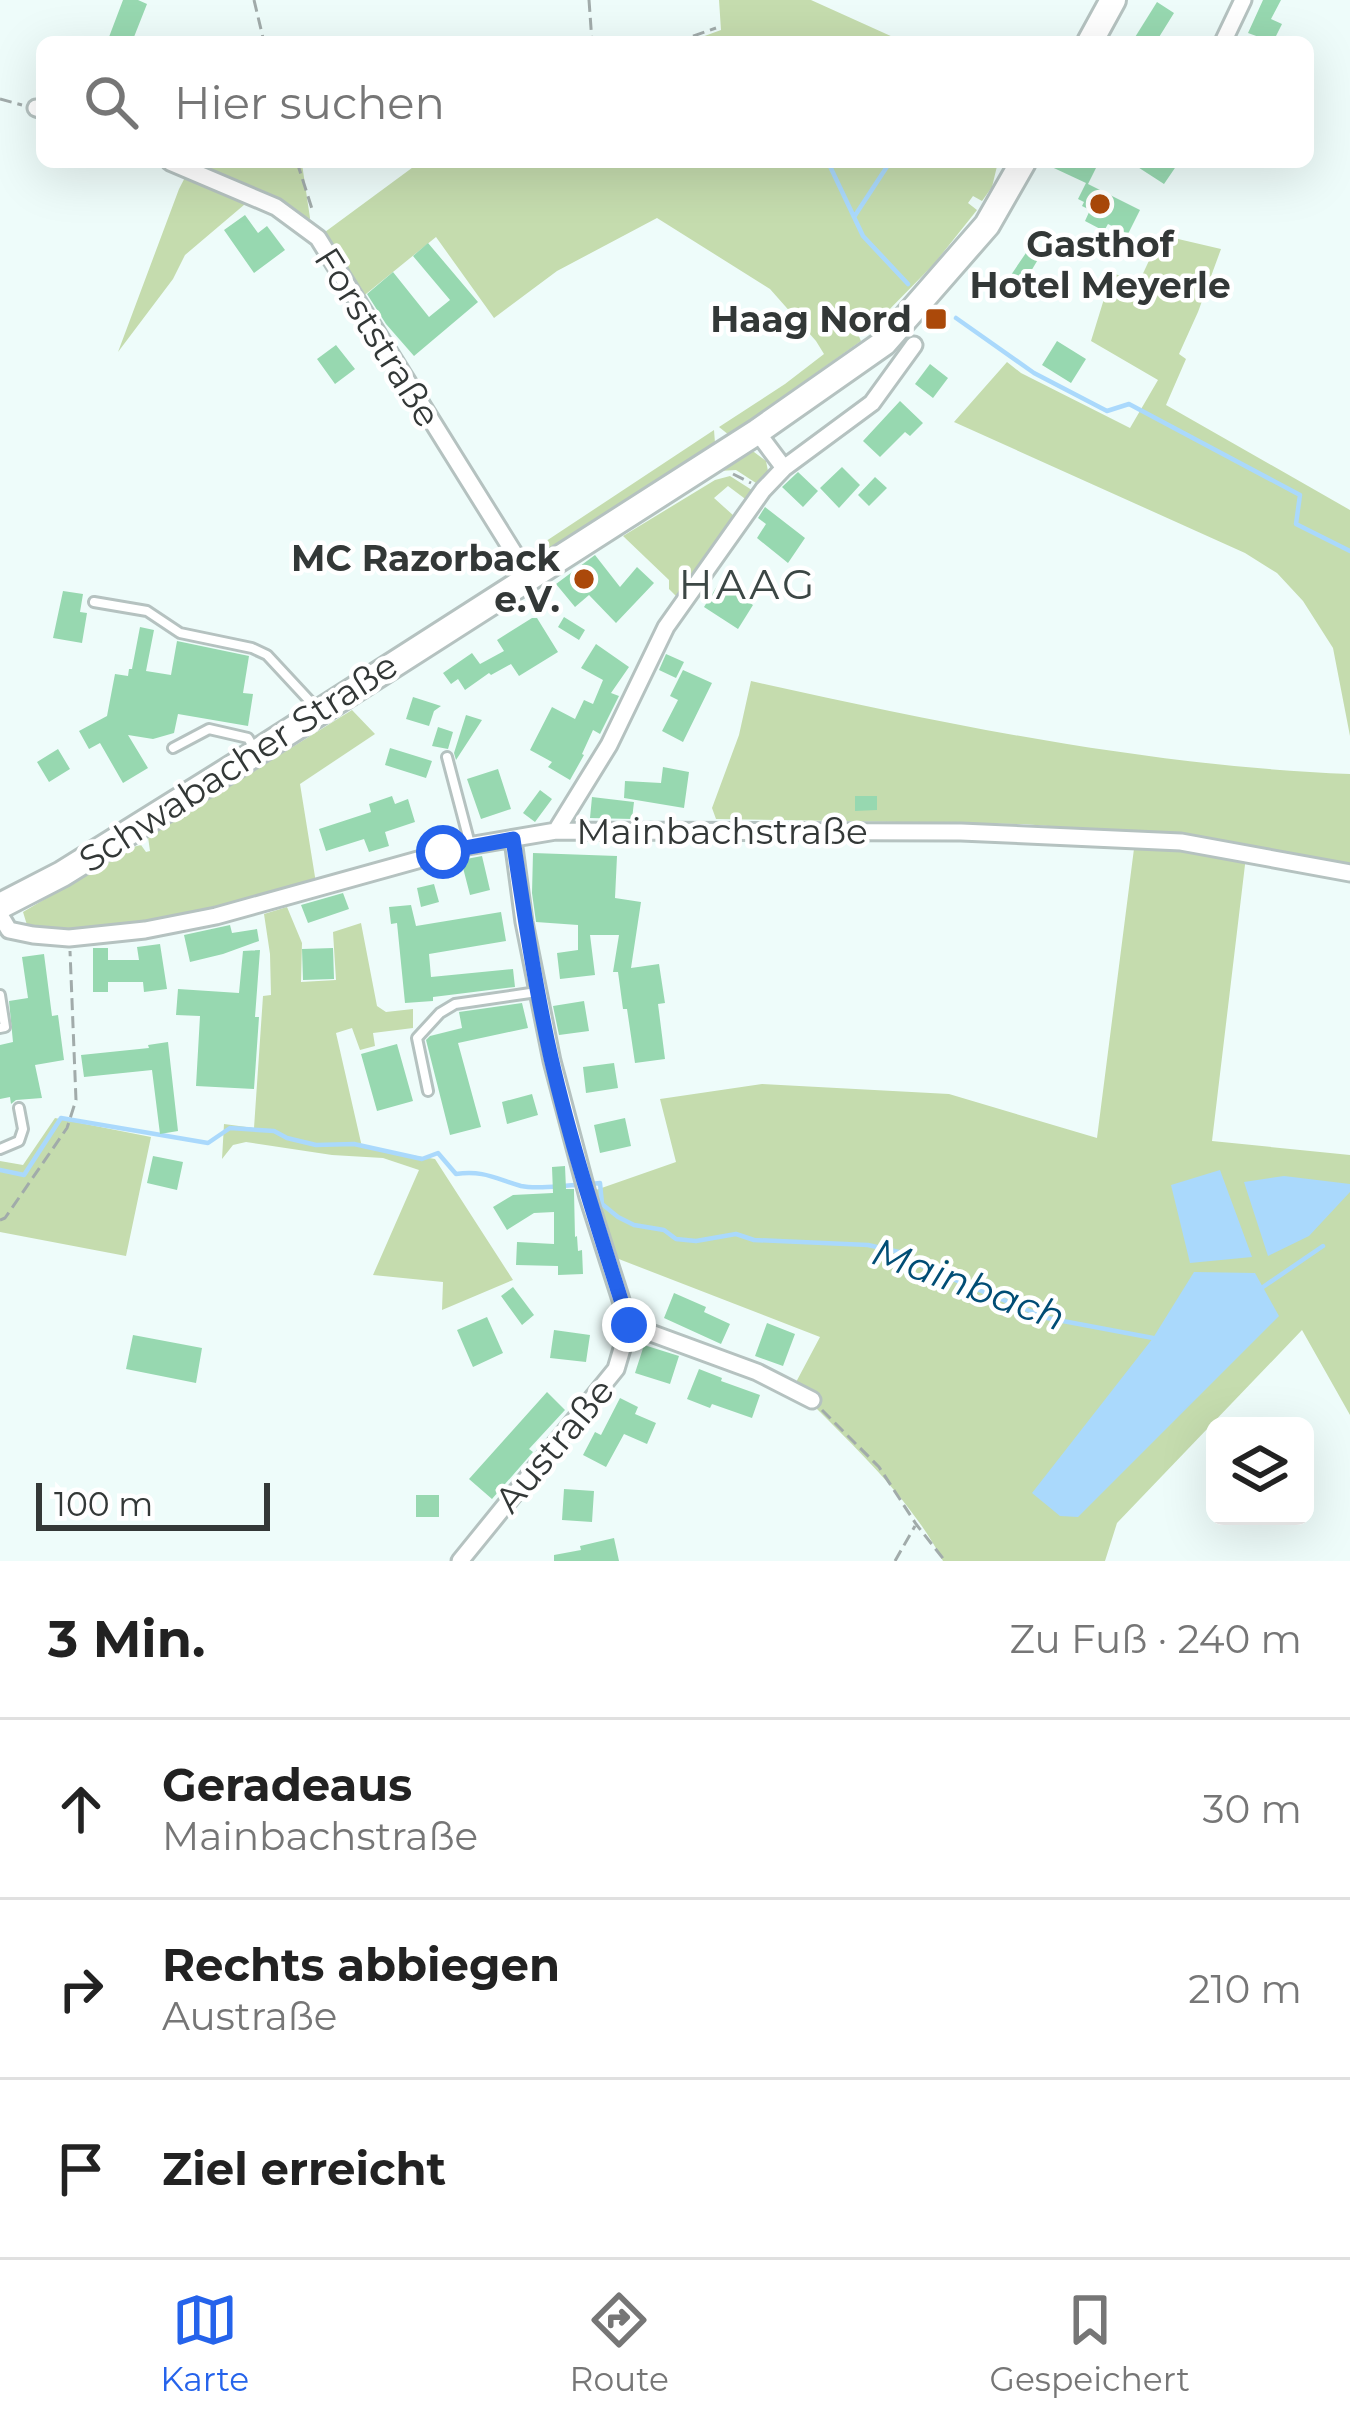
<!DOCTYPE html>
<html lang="de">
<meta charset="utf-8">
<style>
body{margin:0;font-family:Montserrat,sans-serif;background:#f2f2f2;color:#222}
.controls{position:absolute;right:36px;bottom:36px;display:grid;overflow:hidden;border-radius:18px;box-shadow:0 12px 48px #0002}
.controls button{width:108px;height:108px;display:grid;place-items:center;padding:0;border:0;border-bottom:3px solid #e0e0e0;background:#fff;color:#222;font:60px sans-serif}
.scale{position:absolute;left:36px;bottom:30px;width:234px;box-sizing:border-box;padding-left:12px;border:6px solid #333837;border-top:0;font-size:33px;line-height:42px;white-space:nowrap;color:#333837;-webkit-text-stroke:9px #fff;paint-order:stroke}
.stop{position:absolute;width:36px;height:36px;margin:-27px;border:9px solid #2563eb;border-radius:50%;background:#fff}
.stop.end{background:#2563eb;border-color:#fff;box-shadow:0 3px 12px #0008}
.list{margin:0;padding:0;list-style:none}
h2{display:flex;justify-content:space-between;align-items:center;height:156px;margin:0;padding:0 48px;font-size:51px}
h2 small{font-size:39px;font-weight:400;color:#767676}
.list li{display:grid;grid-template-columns:78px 1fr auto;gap:36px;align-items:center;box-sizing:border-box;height:180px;padding:0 48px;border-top:3px solid #e0e0e0}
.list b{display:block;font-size:45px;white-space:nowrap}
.list p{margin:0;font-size:39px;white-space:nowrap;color:#767676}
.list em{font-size:39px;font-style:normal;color:#767676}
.icon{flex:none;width:66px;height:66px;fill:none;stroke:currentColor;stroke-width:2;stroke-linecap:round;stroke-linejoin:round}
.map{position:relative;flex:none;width:1350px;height:1561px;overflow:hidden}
.search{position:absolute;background:#fff;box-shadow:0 12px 48px #0002;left:36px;right:36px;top:36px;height:132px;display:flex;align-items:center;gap:30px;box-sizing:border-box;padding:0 42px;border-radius:18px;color:#767676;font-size:45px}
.sheet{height:696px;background:#fff}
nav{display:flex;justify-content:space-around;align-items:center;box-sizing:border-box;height:168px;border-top:3px solid #e0e0e0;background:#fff;font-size:33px;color:#767676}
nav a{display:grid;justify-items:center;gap:6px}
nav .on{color:#2563eb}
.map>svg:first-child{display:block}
</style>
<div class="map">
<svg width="1350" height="1561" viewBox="0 0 1350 1561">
<rect width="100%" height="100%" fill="#eefcfa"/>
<path fill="#c5dcae" d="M719 0H811L904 42H688L721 30Z
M193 162 302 164 310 218 308 224 257 194 185 255 173 279 118 352 179 189Z
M420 162H998L992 187 982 201 973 196 968 203 977 210 934 264 880 319 884 324 871 333 860 326 856 330 861 341 729 435 719 427 785 384 824 354 816 341 770 289 657 218 557 271 494 318 436 237 361 298 332 253 325 232Z
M1161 235 1221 249 1198 312 1179 354 1186 359 1166 405 1350 510V736L1333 648 1303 601 1277 573 1245 553 954 422 1007 362 1021 373 1130 428 1158 380 1091 341 1112 273 1139 282Z
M714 430 715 443 547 554 537 555 522 565V557Z
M747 452H754L766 461 768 471 756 483 736 470 719 471Z
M730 476 755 492 748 501 728 486 714 498 734 516 678 598 669 589V580L623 536 715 480Z
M751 681C949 725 1148 766 1350 774V871L1247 848 1212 1141 1350 1155V1415L1302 1330 1117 1523 1105 1561H943C909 1495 845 1438 794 1386L820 1337 611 1256 593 1191 676 1162 660 1099 762 1084 949 1094 1097 1138 1136 833 1023 824 716 819 712 808 739 735Z
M352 710 375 734 300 784 316 883C227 906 119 942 27 925L23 912 133 847 141 845 146 852 150 851 148 837Z
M287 907 302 943 301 982 336 980 333 932 361 923 377 1006 386 1012 413 1009V1028L373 1033 375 1046 360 1050 352 1028 336 1033 362 1147 435 1159 513 1280 442 1310 443 1282 373 1275 419 1170 383 1158 332 1155 246 1142 233 1145 222 1159 224 1124 254 1128 263 996 271 995 270 954 264 914Z
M55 1118 151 1137 126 1256 0 1232V1161L23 1165Z"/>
<path fill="#aad9fc" d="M1220 1170 1252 1257 1190 1263 1171 1185Z
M1284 1176 1350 1184V1192L1309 1236 1268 1256 1244 1182Z
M1194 1272 1255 1273 1279 1316 1078 1517 1060 1516 1032 1493 1153 1338Z"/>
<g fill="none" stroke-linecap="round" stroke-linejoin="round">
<path stroke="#aad9fc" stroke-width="4.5" d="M828 162 863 236 908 284
M854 217 890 162
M956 318 1034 373 1107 411 1129 404 1300 495 1296 524 1350 551
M0 1170 24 1175 61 1118 208 1143 230 1128 274 1131 287 1138 316 1145 354 1144 422 1159 438 1153 456 1174C484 1170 496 1179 521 1186 539 1190 561 1185 580 1185
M591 1184 600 1183 602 1204 618 1217 634 1225 664 1230 676 1239 696 1241 736 1234 754 1240 868 1245 899 1252 924 1267 1047 1318 1153 1338
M1263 1287 1323 1246"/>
</g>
<path fill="#97d8b0" d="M123 0H138L147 4 132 42H122L109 37Z
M1263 0H1281L1271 19 1282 24 1273 42 1248 33Z
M1157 2 1174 13 1156 42H1132Z
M1041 162H1099L1088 184 1140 210 1128 234 1108 224 1104 231 1085 221 1090 210 1082 206 1084 202 1078 199 1086 183Z
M1130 162H1179L1164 184Z
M245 215 258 233 267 226 285 250 254 273 224 230Z
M428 243 478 302 414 356 386 324 367 294 393 272 429 317 450 300 413 256Z
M1032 244 1043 251 1024 283 1011 275Z
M1057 341 1086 359 1071 383 1042 365Z
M336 345 355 369 335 384 317 359Z
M930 364 948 378 933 398 915 384Z
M900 401 923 423 910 436 905 432 880 457 863 441Z
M842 467 860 485 839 508 820 488Z
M798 472 818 491 803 507 782 487Z
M875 477 887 488 869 506 858 495Z
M765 507 805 538 788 563 757 538 766 524 758 518Z
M595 555 620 587 637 567 654 583 616 623 589 595 575 607 556 584Z
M719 583 753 605 738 629 704 607Z
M63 591 83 594 80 612 87 613 82 643 53 638Z
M564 617 585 630 579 640 558 627Z
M532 618H537L558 652 519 676 511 664 491 675 489 673 465 690 458 679 451 684 443 673 472 653 480 664 504 651 497 640Z
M140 627 154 630 146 671 171 675 177 641 249 656 243 693 253 694 248 726 178 714 174 733 153 739 128 735 148 768 123 783 100 743 89 749 79 731 107 716 115 674 128 676 129 669H132Z
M596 644 629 667 611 693 619 696 600 734 593 730 582 754 584 755 570 780 548 767 552 762 530 750 552 707 575 719 584 700 593 704 603 680 581 668Z
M666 654 684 662 676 678 659 670Z
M683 670 712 683 683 742 662 731 678 700 670 696Z
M413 697 441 706 434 711 429 726 406 719Z
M466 715 482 720 456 760 454 753Z
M438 727 453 732 448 749 432 746Z
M390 748 432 761 426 778 385 765Z
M58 749 70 769 49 782 37 762Z
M663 767 689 772 684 808 624 798 625 781 661 783Z
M498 769 511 809 481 819 467 779Z
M540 790 552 799 535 822 523 813Z
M392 796 395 804 408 799 415 822 385 832 389 846 369 852 364 839 326 851 319 829 371 812 369 804Z
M855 796H877V810L855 811Z
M592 797 634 802 632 819 590 818Z
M533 853 617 856 615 898 641 902 631 968 659 964 665 1003 658 1004 665 1059 635 1063 627 1009H623L618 972H613L619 935H590L595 975 560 979 557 953 578 950V925L536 922 532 893Z
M482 856 490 890 470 895 461 860Z
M434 884 439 902 421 907 417 888Z
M343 893 349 909 308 923 301 905Z
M411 905 416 926 501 912 506 941 429 954 431 977 513 969 515 987 433 997V1001L405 1003 397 923 391 924 389 907Z
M230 925 232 933 257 929 259 941 223 954 190 962 184 935Z
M160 944 167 989 144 992 143 982H108V992H93V948H108V960H139L137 947Z
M333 948 334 979 303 980 302 949Z
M260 950 255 1017H259L254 1089 196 1086 200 1016 176 1015 178 989 239 993 243 951Z
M44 954 52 1016 58 1015 64 1060 35 1065 42 1098 16 1100 11 1104 10 1097 0 1099V1045L13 1042 9 1001 28 998 22 957Z
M584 1001 589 1031 559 1035 553 1006Z
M522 1003 528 1028 458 1043 481 1127 450 1135 426 1040 430 1036 462 1028 459 1012Z
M168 1042 178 1131 160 1134 152 1070 84 1077 81 1055 149 1048 148 1045Z
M397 1044 413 1101 377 1111 361 1054Z
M614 1063 618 1088 586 1093 583 1067Z
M532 1094 538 1115 507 1124 502 1102Z
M625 1118 631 1146 600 1153 594 1125Z
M153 1156 183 1162 177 1190 147 1183Z
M565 1166 566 1189H574V1192L575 1237 577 1236 578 1251 582 1250 583 1274 558 1275V1266L516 1265 517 1242 554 1244V1212L534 1213 507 1230 493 1207 513 1195 553 1193 552 1167Z
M513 1287 534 1315 522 1325 501 1296Z
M674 1293 706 1307 704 1312 730 1324 721 1344 664 1318Z
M487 1317 503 1353 473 1367 457 1330Z
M767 1323 795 1334 783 1366 755 1356Z
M554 1330 590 1335 586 1362 550 1358Z
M133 1335 202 1348 196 1383 126 1369Z
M644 1345 679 1356 670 1384 635 1373Z
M699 1369 722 1378 721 1381 760 1395 752 1418 712 1404 710 1408 687 1399Z
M547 1392 565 1410 529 1449 533 1452 492 1499 469 1479Z
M620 1398 638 1407 635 1414 656 1423 647 1444 624 1434 606 1467 583 1455 595 1432 601 1435Z
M564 1489 594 1491 592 1522 562 1520Z
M416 1495H439V1517H416Z
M614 1538 619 1561H554V1555L581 1550 580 1546Z"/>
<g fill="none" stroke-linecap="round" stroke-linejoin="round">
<defs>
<path id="lane" d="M94 602 147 611 180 633 252 648 267 655 319 711
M173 748 209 729 248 738 255 750
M447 757 470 844
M0 995 5 1027 0 1028
M428 1091 417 1038 440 1013 455 1004 537 992
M0 1149 19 1141 23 1129 19 1108"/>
<path id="street" d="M1223 42 1243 0
M36 108 42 110
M170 162 276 207 318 238 529 577
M757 432 784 468
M556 831 609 745 666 627 763 490 784 468 872 403 914 345
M0 915 9 930 33 935 69 938 145 930 216 916 468 846 556 831 961 832 1181 842 1350 873
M629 1325 757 1372 812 1400
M460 1561 616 1369 629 1325 588 1197 552 1061 524 922 513 840"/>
<path id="primary" d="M1090 42 1113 0
M0 906 62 874 240 763 757 432 884 343 987 225 1023 162"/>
</defs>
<use href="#lane" stroke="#b5c2c0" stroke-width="14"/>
<use href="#street" stroke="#b5c2c0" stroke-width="21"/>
<use href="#primary" stroke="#b5c2c0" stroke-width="30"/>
<path stroke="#a1abaa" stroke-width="3" stroke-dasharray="12 6" stroke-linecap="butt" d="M254 0 264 42
M589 0 592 42
M676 42 716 28
M0 99 22 105
M297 162 313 212
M733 474 751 483
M0 1220 5 1218 67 1128 76 1100 70 951
M822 1410 879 1467 916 1524 945 1561
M895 1561 915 1526"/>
<use href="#lane" stroke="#fff" stroke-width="8"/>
<use href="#street" stroke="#fff" stroke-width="15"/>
<use href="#primary" stroke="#fff" stroke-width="24"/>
</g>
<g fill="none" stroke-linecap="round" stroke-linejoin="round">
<path stroke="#2563eb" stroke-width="15" d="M443 852 513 839C524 913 535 986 551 1058 572 1149 601 1237 629 1325"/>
</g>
<g fill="#ab490a" stroke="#fff" stroke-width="4.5">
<circle cx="1100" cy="204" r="12"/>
<rect x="924" y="307" width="24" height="24" rx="6"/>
<circle cx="584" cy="579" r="12"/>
</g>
<g text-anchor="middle" stroke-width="9" stroke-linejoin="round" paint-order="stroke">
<g font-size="36" font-weight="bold" fill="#333837" stroke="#fff" text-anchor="end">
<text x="1100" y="257" text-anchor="middle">Gasthof<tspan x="1100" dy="41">Hotel Meyerle</tspan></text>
<text x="912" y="332">Haag Nord</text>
<text x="560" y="571">MC Razorback<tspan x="560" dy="41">e.V.</tspan></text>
</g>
<g font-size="36" fill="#333837" stroke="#fff">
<text transform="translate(378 337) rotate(58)" y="13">Forststraße</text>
<text transform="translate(238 762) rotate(-33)" y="13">Schwabacher Straße</text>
<text x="722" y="844">Mainbachstraße</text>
<text transform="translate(554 1445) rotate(-50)" y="13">Austraße</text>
</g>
<g font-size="39" font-style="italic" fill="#014d75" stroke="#fff">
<text transform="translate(969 1284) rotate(20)" y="14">Mainbach</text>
</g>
<g font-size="42" letter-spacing="3" fill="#3c4745" stroke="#fff">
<text x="748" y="599">HAAG</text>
</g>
</g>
</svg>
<div class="controls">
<button><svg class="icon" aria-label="layers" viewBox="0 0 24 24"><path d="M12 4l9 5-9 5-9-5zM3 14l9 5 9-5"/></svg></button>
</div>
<div class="scale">100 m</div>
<div class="stop" style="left:443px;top:852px"></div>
<div class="stop end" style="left:629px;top:1325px"></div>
<div class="search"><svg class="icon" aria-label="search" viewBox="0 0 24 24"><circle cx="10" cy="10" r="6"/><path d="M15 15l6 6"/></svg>Hier suchen</div>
</div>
<section class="sheet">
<h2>3 Min.<small>Zu Fuß · 240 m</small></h2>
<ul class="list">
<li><svg class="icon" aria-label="ahead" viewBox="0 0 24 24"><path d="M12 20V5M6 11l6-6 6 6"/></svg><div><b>Geradeaus</b><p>Mainbachstraße</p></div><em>30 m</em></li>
<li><svg class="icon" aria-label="right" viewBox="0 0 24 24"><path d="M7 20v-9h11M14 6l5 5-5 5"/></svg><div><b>Rechts abbiegen</b><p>Austraße</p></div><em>210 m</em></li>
<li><svg class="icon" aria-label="arrive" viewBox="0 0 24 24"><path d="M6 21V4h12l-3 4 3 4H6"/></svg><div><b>Ziel erreicht</b></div></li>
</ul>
</section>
<nav>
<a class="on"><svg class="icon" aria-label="map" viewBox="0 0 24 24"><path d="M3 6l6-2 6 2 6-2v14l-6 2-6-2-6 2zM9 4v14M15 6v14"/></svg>Karte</a>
<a><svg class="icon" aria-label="directions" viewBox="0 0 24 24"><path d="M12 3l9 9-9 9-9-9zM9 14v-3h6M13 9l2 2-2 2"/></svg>Route</a>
<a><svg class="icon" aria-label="saved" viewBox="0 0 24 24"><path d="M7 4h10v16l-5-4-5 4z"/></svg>Gespeichert</a>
</nav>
